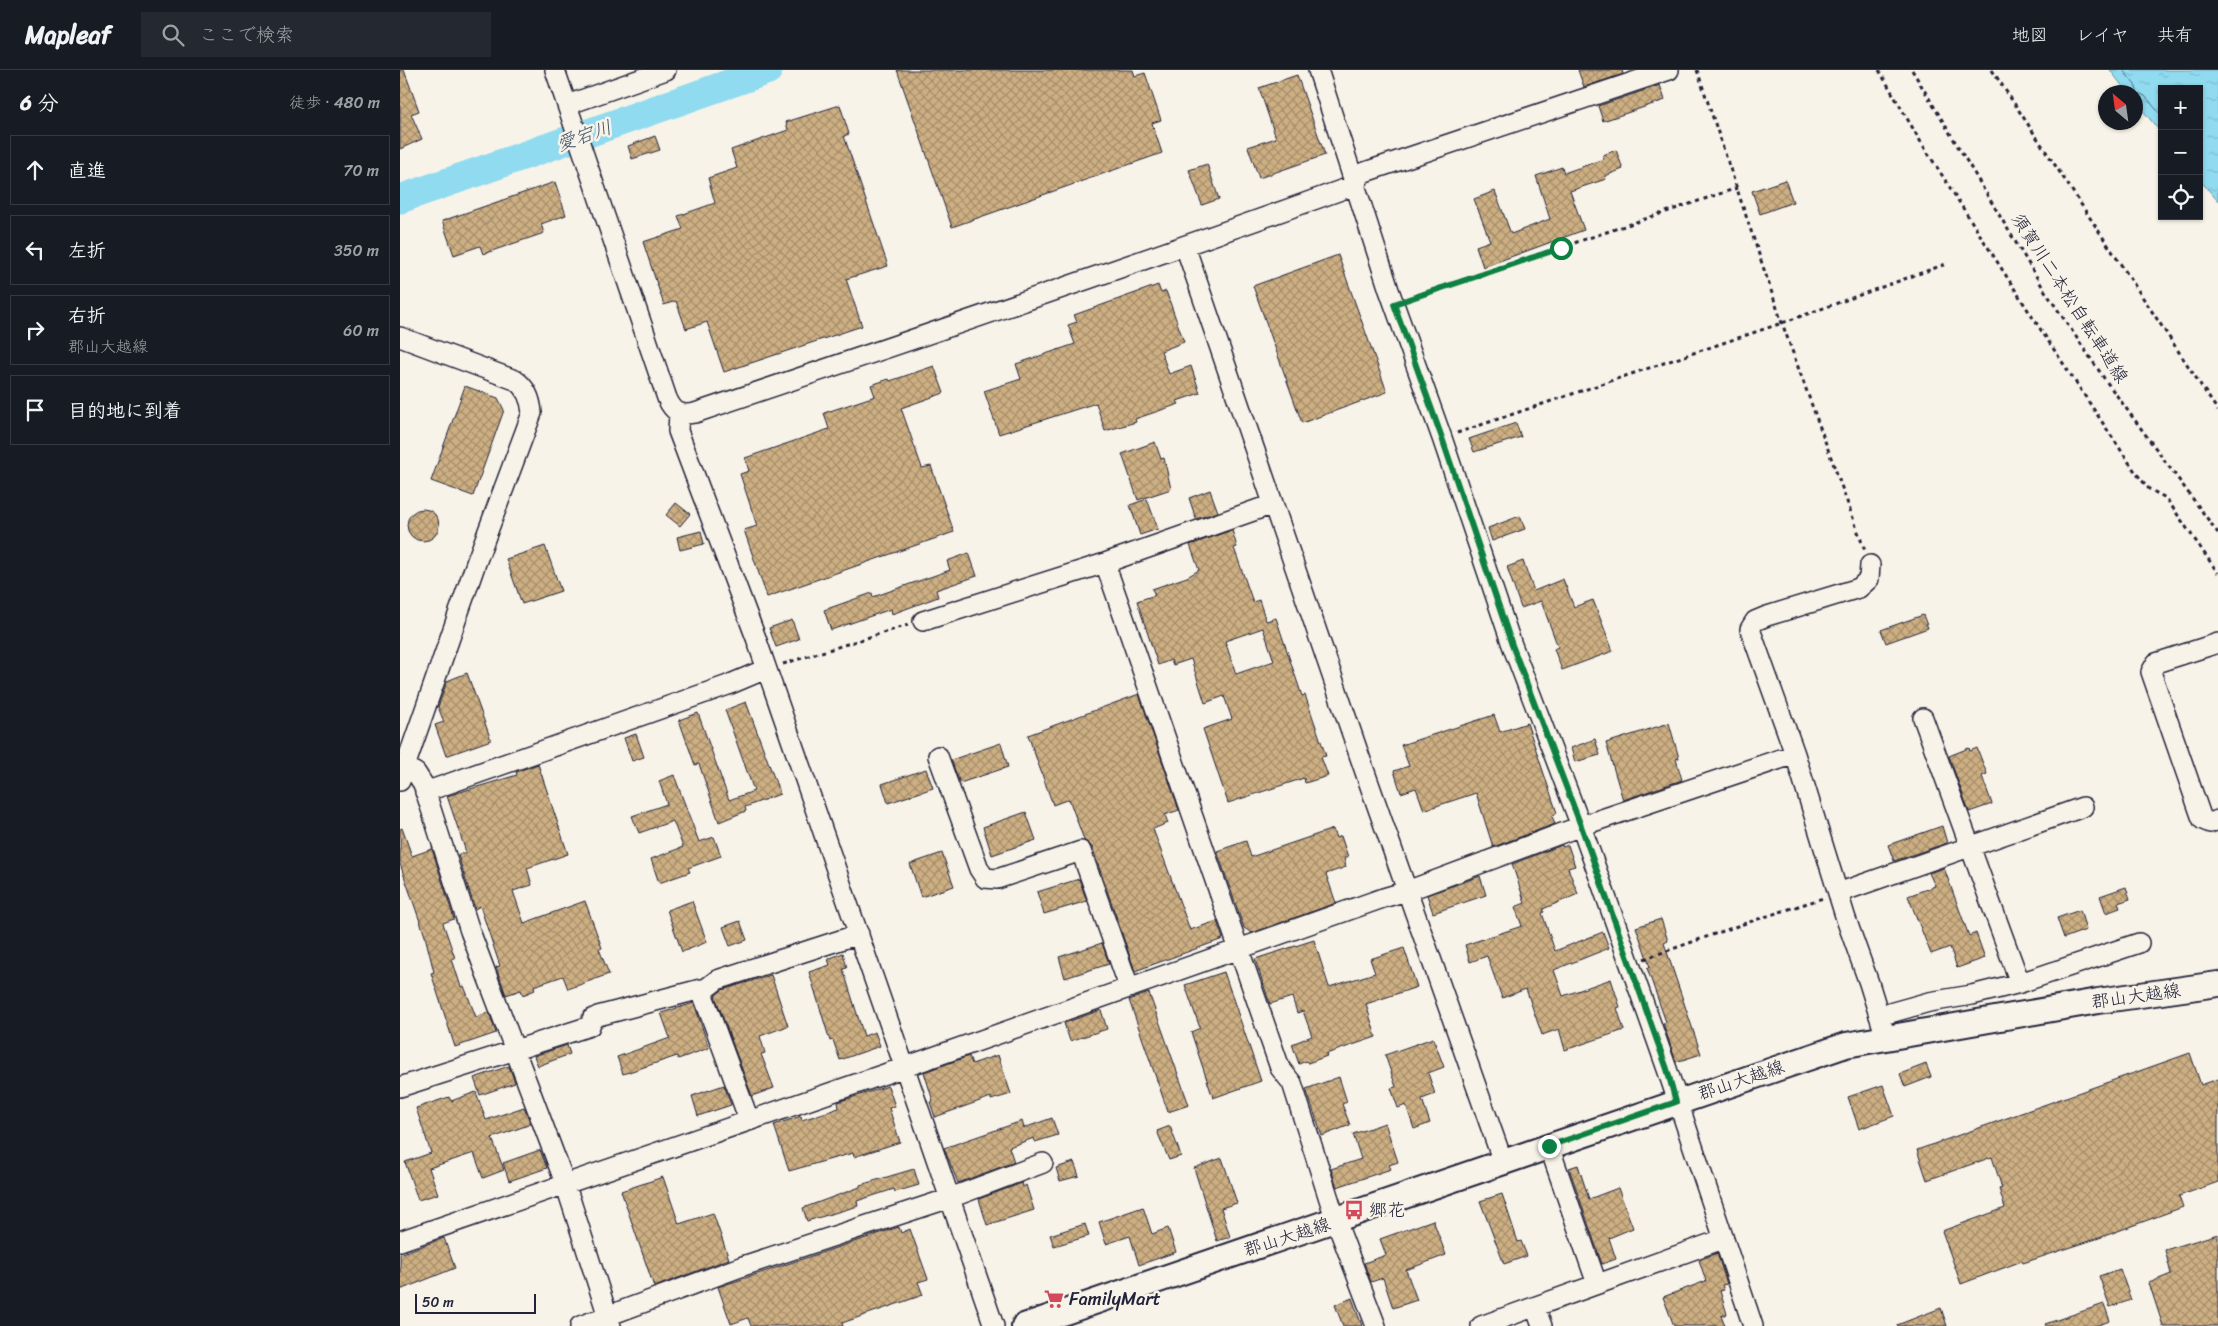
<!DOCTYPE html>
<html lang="ja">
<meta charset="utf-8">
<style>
body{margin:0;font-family:Sriracha,"Klee One",sans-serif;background:#242831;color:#f1f3f6}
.controls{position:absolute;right:15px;top:15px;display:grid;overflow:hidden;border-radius:0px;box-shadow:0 1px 4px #0004}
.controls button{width:45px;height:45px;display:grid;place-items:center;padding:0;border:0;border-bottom:1px solid #363941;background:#171b24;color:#f1f3f6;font:25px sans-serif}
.compass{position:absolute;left:1698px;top:15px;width:45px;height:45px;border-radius:50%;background:#171b24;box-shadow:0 1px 4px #0004;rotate:331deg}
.scale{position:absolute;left:15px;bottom:12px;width:121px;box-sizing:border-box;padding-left:5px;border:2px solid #22223b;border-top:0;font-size:14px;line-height:18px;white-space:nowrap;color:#22223b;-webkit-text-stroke:4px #f7f3e8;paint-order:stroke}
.stop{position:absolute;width:15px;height:15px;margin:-11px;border:4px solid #0b8043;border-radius:50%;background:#fff}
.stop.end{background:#0b8043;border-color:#fff;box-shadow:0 1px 5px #0008}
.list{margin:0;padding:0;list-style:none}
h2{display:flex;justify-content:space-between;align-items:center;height:65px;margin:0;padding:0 20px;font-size:21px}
h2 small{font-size:16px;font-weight:400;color:#9ea1a6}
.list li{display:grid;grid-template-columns:32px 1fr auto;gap:15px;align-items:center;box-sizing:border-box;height:70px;margin:0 10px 10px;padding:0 10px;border:1px solid #363941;border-radius:0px}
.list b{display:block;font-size:19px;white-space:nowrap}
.list p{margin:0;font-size:16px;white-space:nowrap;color:#9ea1a6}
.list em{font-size:16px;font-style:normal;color:#9ea1a6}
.icon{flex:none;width:28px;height:28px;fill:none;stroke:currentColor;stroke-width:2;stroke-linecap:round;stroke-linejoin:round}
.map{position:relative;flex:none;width:1818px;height:1256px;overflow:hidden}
header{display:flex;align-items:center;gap:30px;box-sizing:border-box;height:70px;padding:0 25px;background:#171b24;border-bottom:1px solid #363941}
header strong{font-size:24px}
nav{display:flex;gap:28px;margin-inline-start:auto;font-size:18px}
.search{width:350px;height:45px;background:#242831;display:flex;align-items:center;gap:12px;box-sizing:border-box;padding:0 18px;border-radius:0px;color:#9ea1a6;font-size:19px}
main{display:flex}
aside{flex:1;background:#171b24}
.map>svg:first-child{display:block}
</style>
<header>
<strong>Mapleaf</strong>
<div class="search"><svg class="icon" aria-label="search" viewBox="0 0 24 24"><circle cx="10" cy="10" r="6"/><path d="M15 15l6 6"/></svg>ここで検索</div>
<nav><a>地図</a><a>レイヤ</a><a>共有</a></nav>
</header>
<main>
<aside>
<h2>6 分<small>徒歩 · 480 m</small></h2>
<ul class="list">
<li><svg class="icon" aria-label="ahead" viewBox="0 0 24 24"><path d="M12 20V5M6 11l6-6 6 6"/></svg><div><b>直進</b></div><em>70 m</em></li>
<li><svg class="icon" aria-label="left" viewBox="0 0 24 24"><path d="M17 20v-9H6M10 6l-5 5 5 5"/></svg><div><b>左折</b></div><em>350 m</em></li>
<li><svg class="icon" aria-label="right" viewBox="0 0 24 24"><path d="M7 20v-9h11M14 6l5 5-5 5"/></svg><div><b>右折</b><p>郡山大越線</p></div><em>60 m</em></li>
<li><svg class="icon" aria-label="arrive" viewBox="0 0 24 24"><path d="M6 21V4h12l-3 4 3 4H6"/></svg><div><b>目的地に到着</b></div></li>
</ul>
</aside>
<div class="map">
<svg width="1818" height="1256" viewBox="0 0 1818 1256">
<defs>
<pattern id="water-ripples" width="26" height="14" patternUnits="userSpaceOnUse" patternTransform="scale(1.25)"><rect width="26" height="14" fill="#90dbf0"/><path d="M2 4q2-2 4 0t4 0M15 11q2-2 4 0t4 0" fill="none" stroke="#7cbccf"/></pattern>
<pattern id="building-cross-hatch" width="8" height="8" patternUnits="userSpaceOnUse" patternTransform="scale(1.25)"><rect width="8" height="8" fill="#cdaf82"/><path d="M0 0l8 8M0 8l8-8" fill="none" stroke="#a68e6c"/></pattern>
</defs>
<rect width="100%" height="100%" fill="#f7f3e8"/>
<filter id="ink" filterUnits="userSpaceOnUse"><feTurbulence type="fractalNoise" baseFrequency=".02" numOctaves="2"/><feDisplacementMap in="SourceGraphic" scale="10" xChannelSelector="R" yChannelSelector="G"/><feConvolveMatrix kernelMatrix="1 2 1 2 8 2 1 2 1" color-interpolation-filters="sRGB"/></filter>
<g filter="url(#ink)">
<path fill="url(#water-ripples)" stroke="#6491a8" d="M1710 0H1818V131L1799 109V19H1762V64L1736 32V22H1727Z"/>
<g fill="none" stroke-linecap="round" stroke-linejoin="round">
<path stroke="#4e6c83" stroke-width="1" d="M1723 0 1735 15 1738 23 1745 26 1762 46"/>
<path stroke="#90dbf0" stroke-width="29" d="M0 129 368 0"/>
</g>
<path fill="url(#building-cross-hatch)" stroke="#22223b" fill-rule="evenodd" d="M0 0H4L19 41 11 44 22 69 0 79Z
M497 0H733L735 6 745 3 761 50 752 53 762 83 552 157Z
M1178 0H1222L1223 4 1184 17Z
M897 5 925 85 859 108 848 77 876 68 859 18Z
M1260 15 1265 30 1203 51 1198 36Z
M440 35 449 64 444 66 488 196 446 209 462 256 324 302 307 252 286 259 276 231 264 235 243 172 283 159 278 146 315 133 308 108 337 98 331 80 388 60 386 52Z
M255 66 260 80 232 89 228 76Z
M1216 80 1223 99 1205 106 1206 109 1170 121 1184 160 1083 197 1076 176 1090 171 1074 129 1095 121 1111 164 1150 149 1136 106 1162 97 1164 103 1204 89 1203 85Z
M807 94 819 129 802 135 789 100Z
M1385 110 1393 132 1360 144 1352 121Z
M155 112 166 145 141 154 144 163 83 184 80 176 54 185 42 151Z
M938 185 987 322 902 353 853 216Z
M758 215 761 223 766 221 784 272 761 281 769 304 791 296 800 323 777 331 779 334 735 349 736 352 705 361 696 333 599 364 584 321 621 309 616 294 675 274 668 255 677 252 674 245Z
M534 296 544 323 501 338 522 398 531 396 554 462 367 527 344 460 357 456 340 404 349 401 345 388 429 359 424 343 475 326 471 315 489 309 490 311Z
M65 316 98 328 104 340 73 426 31 411Z
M1116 353 1121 367 1074 382 1069 369Z
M755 372 761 389 764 388 771 419 738 430 722 384Z
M810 420 818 442 796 449 789 428Z
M747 429 758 459 740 465 730 435Z
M276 433 290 444 280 456 266 445Z
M7 455a16 16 0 1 1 32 0a16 16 0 1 1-32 0Z
M1120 446 1125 459 1092 471 1088 458Z
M832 460 837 477 834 478 853 532 859 530 866 551 876 548 902 626 905 625 926 686 921 687 928 706 905 713 904 708 828 733 803 659 832 649 824 626 805 633 791 589 773 595 771 590 758 595 737 531 755 525 752 519 787 507 799 500 790 475ZM863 558 874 591 836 604 825 571Z
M301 461 304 474 280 480 277 467Z
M145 476 161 521 122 534 106 489Z
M569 483 577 506 536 520 538 527 492 544 491 539 431 560 424 540 472 523 473 527 550 500 547 491Z
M1123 491 1134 521 1163 509 1174 537 1193 530 1213 581 1162 600 1154 579 1158 577 1141 531 1121 538 1107 497Z
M1523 545 1528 558 1486 573 1481 560Z
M392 550 399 569 376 577 369 558Z
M67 603 91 670 46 686 35 655 44 652 38 637 47 611Z
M739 624 779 740 765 745 768 753 753 759 790 860 817 851 823 869 735 901 692 777 684 770 669 729 653 735 628 665Z
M346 632 380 724 345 737 346 741 319 752 299 694 295 695 279 650 298 643 329 730 354 721 325 640Z
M1094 645 1100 662 1127 653 1157 743 1152 746 1155 754 1093 777 1076 723 1024 740 1016 718 1001 723 994 701 1009 696 1001 675Z
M1269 653 1279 688 1276 689 1282 710 1223 730 1206 673Z
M236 664 244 687 232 691 224 668Z
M1195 669 1200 685 1175 692 1171 678Z
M601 673 608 697 560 713 551 690Z
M1569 678 1570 681 1577 678 1587 704 1582 706 1592 734 1569 742 1549 686Z
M138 694 168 784 127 798 132 815 113 821 124 853 185 831 202 878 199 879 209 904 168 919 163 906 134 916 135 920 123 925 121 920 106 925 96 897 100 896 80 836 75 839 58 785 66 782 47 726 117 705 116 702Z
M526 699 533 718 488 733 482 714Z
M274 705 299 772 314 767 321 786 288 798 290 802 259 813 251 789 283 777 273 751 239 763 232 746 267 734 259 711Z
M626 742 636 770 592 785 583 757Z
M1542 756 1547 773 1494 791 1488 775Z
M2 758 12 786 32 779 54 849 43 853 55 888 52 889 61 917 64 916 76 947 89 942 96 963 55 977 31 903 34 902 25 866 0 794V759Z
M933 759 936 768 941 766 948 787 944 788 946 797 926 804 936 833 852 863 844 858 817 781 846 771 851 787Z
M1162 775 1163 777 1168 775 1175 796 1168 798 1178 824 1143 839 1144 842 1142 843 1155 881 1203 862 1209 878 1154 900 1163 926 1211 909 1220 937 1217 938 1224 960 1165 980 1159 959 1142 965 1126 919 1102 928 1087 886 1070 892 1065 875 1122 856 1115 837 1125 833 1112 794Z
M542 783 554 816 521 827 510 794Z
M1544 798 1569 866 1576 863 1585 888 1557 898 1550 877 1531 884 1508 826 1535 816 1529 803Z
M1080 806 1086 825 1033 843 1027 825Z
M679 809 687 831 644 844 637 822Z
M1726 817 1730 829 1718 833 1720 838 1706 843 1700 826Z
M292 831 307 872 282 882 267 840Z
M1680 840 1686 860 1664 868 1657 848Z
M1261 849 1268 871 1264 873 1301 984 1276 992 1263 953 1266 952 1247 898 1250 897 1236 857Z
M340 851 347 870 330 876 323 857Z
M914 870 929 917 975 903 970 889 1004 878 1017 917 966 934 976 967 926 984 927 986 908 993 906 991 899 994 892 974 912 966 903 941 897 943 892 927 870 934 855 889Z
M702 873 709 894 665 908 659 887Z
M443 883 447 898 443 899 464 966 475 962 480 976 440 990 433 970 430 971 409 902 430 895 428 889Z
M824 902 861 1011 813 1028 791 962 800 958 785 915Z
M371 905 388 956 360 966 365 983 361 984 374 1018 352 1026 315 926 322 920Z
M749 923 789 1035 768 1042 729 930Z
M294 933 309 978 278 989 277 986 223 1004 217 987 270 968 261 943Z
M701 940 707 959 670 971 664 953Z
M1033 968 1044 997 1028 1003 1035 1024 1022 1029 1030 1053 1014 1059 1006 1035 998 1038 991 1018 996 1017 985 985Z
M167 975 170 984 138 996 134 986Z
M1790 983 1801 1015 1818 1009V1112L1779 1126 1783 1137 1699 1168 1623 1193 1622 1191 1561 1214 1542 1161 1605 1138 1599 1119 1602 1118 1592 1087 1527 1110 1517 1080Z
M598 985 611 1024 591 1030V1027L535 1047 530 1032 533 1031 524 1002 569 986 572 994Z
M1526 994 1531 1007 1505 1017 1500 1004Z
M109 996 115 1013 80 1025 74 1008Z
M939 1007 947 1032 942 1034 950 1055 922 1066 906 1019Z
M324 1015 331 1035 298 1046 292 1026Z
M1483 1015 1494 1046 1459 1059 1448 1027Z
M488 1016 495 1036 489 1038 500 1072 454 1087 453 1083 389 1101 374 1055 401 1046 402 1050 439 1038 438 1032Z
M76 1022 86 1050 124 1037 131 1054 92 1068 104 1100 83 1108 74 1083 29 1098 38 1124 18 1130 5 1092 31 1083 16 1038 49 1027 51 1031Z
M652 1048 658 1065 635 1072 634 1068 609 1077 614 1092 558 1113 544 1078 622 1051 624 1058Z
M985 1053 998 1092 989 1095 991 1099 937 1117 931 1099 961 1089 953 1064Z
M770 1056 781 1086 769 1090 757 1061Z
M140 1080 147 1098 109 1111 103 1093Z
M822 1088 837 1133 821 1138 830 1167 817 1171 794 1098Z
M674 1092 679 1106 660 1111 656 1098Z
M1178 1095 1189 1129 1218 1118 1233 1158 1209 1168 1216 1189 1202 1194 1169 1098Z
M514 1099 519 1115 495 1122 494 1119 457 1131 458 1136 407 1151 403 1138 460 1117V1115Z
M263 1107 279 1154 313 1143 329 1189 254 1217 221 1121Z
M622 1113 623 1117 626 1115 634 1140 587 1155 579 1129Z
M1102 1124 1118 1172 1121 1171 1127 1186 1104 1194 1080 1131Z
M743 1137 752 1164 768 1158 776 1182 739 1195 730 1166 706 1174 699 1152Z
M1033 1150 1046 1185 1006 1200 1017 1230 993 1238 983 1208 971 1212 964 1193 986 1185 980 1169Z
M685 1154 689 1166 654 1176 650 1165Z
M499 1157 501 1163 510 1159 528 1209 518 1212 523 1225 442 1253 443 1256H351L348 1248 331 1254 318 1217Z
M1818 1164V1256H1763L1749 1213 1771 1204 1765 1180Z
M44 1168 55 1198 0 1220V1184Z
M1317 1183 1327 1214 1322 1215 1324 1220 1320 1221 1327 1244 1321 1246 1325 1256H1274L1263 1227 1306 1211 1299 1190Z
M1720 1199 1731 1230 1710 1237 1699 1206Z
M952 1228 962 1256H943L935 1235Z
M1704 1234 1710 1251 1695 1256H1646L1645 1254Z
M1541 1238 1547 1256H1497V1255Z"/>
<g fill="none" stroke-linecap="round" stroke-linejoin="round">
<defs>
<path id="minor" d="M155 0 267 328C273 342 280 346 295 343 515 269 736 194 955 115L962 103 1269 0
M918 0 989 220 1042 368 1112 575 1181 756 1267 999 1353 1256
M167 35 266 0
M785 176 965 702 1103 1092
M0 267 115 310C127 318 131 330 132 343L76 493 0 711
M279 343 278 361 356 568 594 1256
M705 493 880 998 892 1013 936 1151 976 1256
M523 551 705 493 873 434
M1818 573 1756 593 1751 602 1801 746 1803 750 1810 753 1818 750
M1523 648 1620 913
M1395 684 1446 849 1469 913 1486 968
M538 686 579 799 585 808 597 809 681 781 729 917
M5 696 16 703 23 714 70 861 165 1113 211 1256
M25 722 328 615 366 599
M1438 823 1683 737
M1479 946 1529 932 1572 925 1620 913 1739 873
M0 1017 190 956 192 949 198 946 301 919 304 920
M349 1050 304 928V920L317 910 459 864
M1149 1076 1197 1214
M0 1171 505 997 983 828 1007 821 1181 756 1395 684 1350 559 1355 551 1367 546 1459 518 1469 509 1470 495
M1135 1237 1142 1256
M180 1256 343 1196 550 1128 643 1093
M1081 1256 1323 1169"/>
<path id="major" d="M624 1256 1446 975 1698 931 1818 914"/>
</defs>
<use href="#minor" stroke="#22223b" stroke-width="22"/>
<use href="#major" stroke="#22223b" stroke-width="28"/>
<path stroke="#22223b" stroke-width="3" stroke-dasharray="4 4" stroke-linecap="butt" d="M1297 0 1382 253 1465 481
M1479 0 1519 69 1633 248 1736 403 1749 419 1766 428 1818 503
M1512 0 1645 221 1706 311 1818 463
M1592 0 1818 341
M1008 229 1337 118
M1057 363 1382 253 1546 194
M383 594 508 555
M1244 889 1343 854 1423 828"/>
<use href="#minor" stroke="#f7f3e8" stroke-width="19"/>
<use href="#major" stroke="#f7f3e8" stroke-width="24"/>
</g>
</g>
<g fill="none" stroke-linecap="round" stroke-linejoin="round" filter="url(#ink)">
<path stroke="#0b8043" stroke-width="6" d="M1149 1076 1276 1032 1267 999 1181 756 1112 575 1042 368 994 234 1161 178"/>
</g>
<defs>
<symbol id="bus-bare" viewBox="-9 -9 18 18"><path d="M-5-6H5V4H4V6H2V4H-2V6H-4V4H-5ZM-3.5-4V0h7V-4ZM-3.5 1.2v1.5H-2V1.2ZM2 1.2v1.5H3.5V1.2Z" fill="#d1495b" stroke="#f7f3e8" stroke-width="2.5" paint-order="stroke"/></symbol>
<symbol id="supermarket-bare" viewBox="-9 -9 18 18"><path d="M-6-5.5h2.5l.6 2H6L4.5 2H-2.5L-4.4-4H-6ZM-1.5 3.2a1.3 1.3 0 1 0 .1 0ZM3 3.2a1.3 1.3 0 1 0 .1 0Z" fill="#d1495b" stroke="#f7f3e8" stroke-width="2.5" paint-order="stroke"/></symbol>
</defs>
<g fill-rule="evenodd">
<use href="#bus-bare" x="940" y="1126" width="28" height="28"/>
<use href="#supermarket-bare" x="640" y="1215" width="28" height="28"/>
</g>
<g text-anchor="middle" stroke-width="5" stroke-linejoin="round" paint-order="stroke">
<g font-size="18" fill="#22223b" stroke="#f7f3e8">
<text transform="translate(1670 228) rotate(57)" y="6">須賀川二本松自転車道線</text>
<text transform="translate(1736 926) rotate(-8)" y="6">郡山大越線</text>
<text transform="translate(1341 1010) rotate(-19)" y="6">郡山大越線</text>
<text transform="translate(887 1167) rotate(-18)" y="6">郡山大越線</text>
</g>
<g font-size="18" fill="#22223b" stroke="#f7f3e8" text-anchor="start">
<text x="969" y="1146">郷花</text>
<text x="669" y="1235">FamilyMart</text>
</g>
<g font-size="19" font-style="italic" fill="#3e5068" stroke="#f7f3e8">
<text transform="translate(184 65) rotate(-19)" y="7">愛宕川</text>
</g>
</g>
</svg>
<div class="controls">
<button>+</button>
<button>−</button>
<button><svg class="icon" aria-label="locate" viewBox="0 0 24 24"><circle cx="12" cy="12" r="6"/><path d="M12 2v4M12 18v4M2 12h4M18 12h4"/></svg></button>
</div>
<svg class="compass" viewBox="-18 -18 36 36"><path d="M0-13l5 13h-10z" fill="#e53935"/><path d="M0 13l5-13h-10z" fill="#9ea1a6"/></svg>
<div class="scale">50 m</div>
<div class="stop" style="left:1161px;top:178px"></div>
<div class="stop end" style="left:1149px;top:1076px"></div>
</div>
</main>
